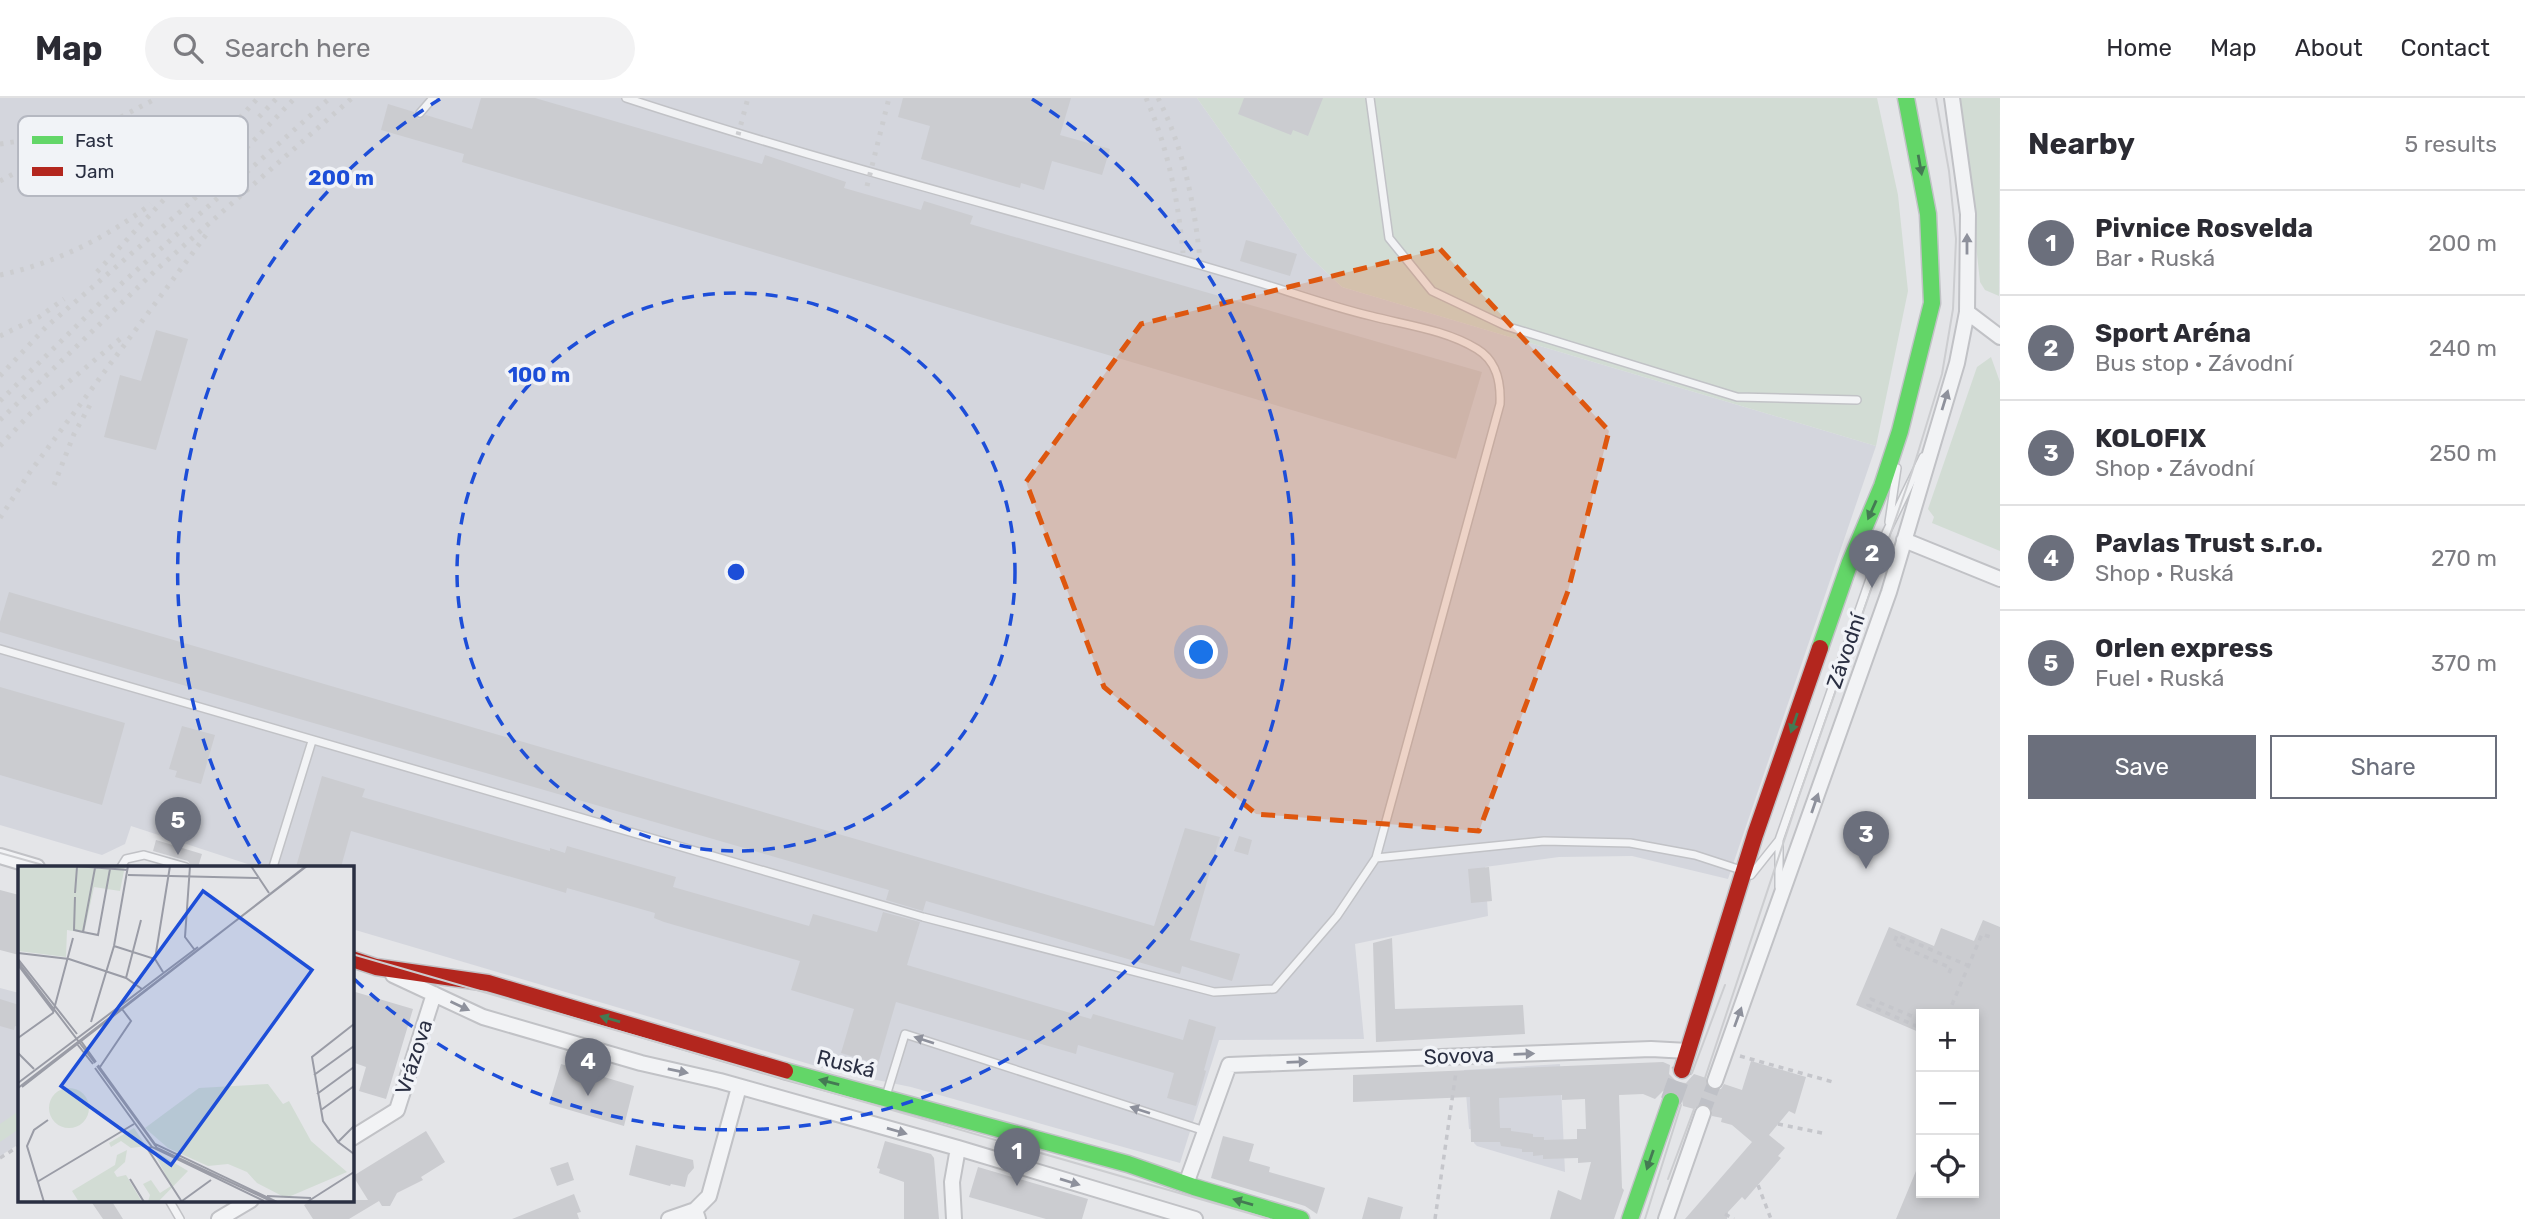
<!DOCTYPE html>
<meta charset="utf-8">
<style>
body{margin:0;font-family:Rubik,sans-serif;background:#f2f2f3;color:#2b2b33}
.controls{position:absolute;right:21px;bottom:21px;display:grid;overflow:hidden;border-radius:0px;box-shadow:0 4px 10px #0003}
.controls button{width:63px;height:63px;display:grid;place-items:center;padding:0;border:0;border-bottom:2px solid #e1e1e2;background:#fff;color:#2b2b33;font:35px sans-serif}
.you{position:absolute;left:1202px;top:555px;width:24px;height:24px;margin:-18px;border:5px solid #fff;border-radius:50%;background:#1a73e8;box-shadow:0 0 0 10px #1a73e833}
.badge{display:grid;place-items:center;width:46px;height:46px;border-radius:50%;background:#6b6f7c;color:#fff;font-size:23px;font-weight:700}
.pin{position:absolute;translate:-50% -58px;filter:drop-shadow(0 2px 4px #0008)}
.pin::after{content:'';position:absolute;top:37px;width:24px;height:21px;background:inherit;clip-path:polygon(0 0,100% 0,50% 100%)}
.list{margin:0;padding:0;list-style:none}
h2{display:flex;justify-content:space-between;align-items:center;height:91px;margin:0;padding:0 28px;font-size:30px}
h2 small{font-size:23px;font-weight:400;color:#7c7c81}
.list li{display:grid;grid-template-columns:46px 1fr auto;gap:21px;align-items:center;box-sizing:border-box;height:105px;padding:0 28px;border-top:2px solid #e1e1e2}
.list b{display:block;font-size:26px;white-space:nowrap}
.list p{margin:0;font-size:23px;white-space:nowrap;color:#7c7c81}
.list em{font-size:23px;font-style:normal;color:#7c7c81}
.actions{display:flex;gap:14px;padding:21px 28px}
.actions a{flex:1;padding:16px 0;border:2px solid #6b6f7c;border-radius:0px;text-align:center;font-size:24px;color:#6b6f7c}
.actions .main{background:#6b6f7c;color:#fff}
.icon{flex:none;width:38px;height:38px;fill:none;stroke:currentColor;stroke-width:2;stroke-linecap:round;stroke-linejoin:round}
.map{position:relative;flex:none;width:2000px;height:1121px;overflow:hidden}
header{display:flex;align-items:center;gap:42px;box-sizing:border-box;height:98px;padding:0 35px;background:#fff;border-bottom:2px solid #e1e1e2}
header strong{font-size:33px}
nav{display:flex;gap:38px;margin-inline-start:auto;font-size:24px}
.search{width:490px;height:63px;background:#f2f2f3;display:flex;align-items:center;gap:18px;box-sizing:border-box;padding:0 24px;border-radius:38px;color:#7c7c81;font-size:26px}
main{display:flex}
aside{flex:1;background:#fff}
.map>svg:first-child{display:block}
</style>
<header>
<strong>Map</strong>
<div class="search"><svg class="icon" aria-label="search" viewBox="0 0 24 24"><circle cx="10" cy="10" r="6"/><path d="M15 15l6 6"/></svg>Search here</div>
<nav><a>Home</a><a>Map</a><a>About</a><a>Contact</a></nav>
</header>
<main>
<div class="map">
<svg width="2000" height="1121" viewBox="0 0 2000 1121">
<rect width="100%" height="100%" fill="#e4e5e8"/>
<path fill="#d4d6dd" d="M0 0H1197L1307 156 1342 189 1876 348 1728 781 1632 758 1559 759 1485 769 1488 818 1355 846 1364 941 1219 942 1180 1065 911 989 833 973 352 831V769H257L131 728 125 746 102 757 0 727Z
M0 890 19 895V1046L0 1058Z
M1560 966 1565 1074 1477 1048 1474 1045 1476 1032 1469 1031 1464 972Z"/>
<path fill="#d2dcd4" d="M1197 0H1877L1898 97 1908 193 1876 348 1342 189 1307 156Z
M1960 0H2000L1999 198 1985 192 1980 184Z
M1991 259 2000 284V453L1932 425 1934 419 1928 411 1977 269Z
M19 1013V1031L0 1044V1026Z"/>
<path fill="#cbccd0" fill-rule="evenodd" d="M481 0H535L762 66 765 57 846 84 844 90 921 112 924 103 973 118 970 126 1482 274 1456 361 462 64 464 56 381 32 388 6 414 14 418 21 426 17 472 31Z
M903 0H1071L1060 37 1110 51 1102 77 1052 63 1044 92 1021 85 1020 90 921 61 930 28 898 19Z
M1244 0H1323L1308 38 1293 32 1291 37 1238 16Z
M1246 142 1297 156 1290 178 1240 163Z
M156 232 188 241 156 352 104 339 120 277 141 283Z
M9 494 1154 828 1185 730 1220 739 1190 842 1240 856 1232 883 1182 868 1180 876 926 803 923 813 886 802 889 792 0 534V524Z
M0 589 125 625 102 707 0 677Z
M182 628 215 637 201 686 175 679 177 673 169 671Z
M322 678 365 691 362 699 550 753V750L565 755 567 748 676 779 673 789 809 828 813 816 877 834 883 814 920 824 907 867 1091 921 1093 916 1183 942 1189 921 1216 929 1204 972 1206 973 1196 1008 1167 1000 1174 975 1078 947 1076 956 896 904 878 966 841 955 854 911 791 892 800 863 664 824 654 820 655 815 567 790 566 795 553 791 351 733 341 769H296Z
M1239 738 1252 742 1248 757 1234 753Z
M156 742 202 756 198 769H192L188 763 153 753Z
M1489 769 1492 803 1471 805 1468 771Z
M0 792 19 797V857L0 852Z
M1983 822 2000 829V1121H1896L1921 1061V1095H1974V916H1921V935L1856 907 1889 829 1934 848 1941 830 1974 843Z
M1392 840 1395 911 1523 907 1525 936 1376 944 1373 845Z
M352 893 413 911 386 1001 359 993 366 969 352 964Z
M0 901 19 907V929L15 928 14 932 0 928Z
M1751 963 1806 979 1795 1016 1789 1013 1769 1037 1785 1050 1778 1058 1781 1060 1745 1102 1742 1099 1728 1114 1727 1121H1685L1752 1044 1732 1027 1721 1024 1722 1020 1712 1018V1013L1707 1006H1701L1694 1011 1683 1008 1681 995 1675 990 1663 993 1655 1001 1643 996 1619 997 1622 1090 1624 1092 1614 1121H1550L1558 1092 1581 1102 1591 1064 1578 1065V1060L1543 1061V1057L1533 1058V1054H1522V1051L1501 1048 1500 1044H1471L1470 999 1353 1004V977L1663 964 1670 967 1669 976 1677 984 1686 985 1694 976 1706 980 1707 989 1712 992 1721 991 1724 986 1742 992ZM1562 997V1002L1585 1001 1586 1031H1577V1041L1544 1042V1039H1533V1036L1511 1033V1030H1500L1499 1000Z
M561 966 634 988 624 1028 549 1006Z
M426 1033 445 1064 421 1079 423 1082 397 1095 390 1108H382L379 1103 349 1121H313L304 1107 312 1102H368L353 1078Z
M1223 1038 1254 1046 1249 1063 1270 1069 1269 1074 1325 1090 1317 1116 1305 1108 1211 1080Z
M885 1043 931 1056 934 1060 939 1121H904V1084L879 1075 880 1071 877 1070Z
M636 1047 693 1062 694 1070 688 1077 685 1089 671 1086 670 1088 629 1077Z
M568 1064 574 1082 557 1088 550 1070Z
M978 1069 1088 1101 1082 1121H1046L969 1099Z
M574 1096 581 1114 577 1115 579 1121H512Z
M1368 1099 1403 1109 1400 1121H1362Z
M90 1102H111L123 1121H103Z"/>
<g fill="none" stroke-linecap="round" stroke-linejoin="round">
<path stroke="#bfc1c7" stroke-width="14" stroke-dasharray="14 7" stroke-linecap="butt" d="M1703 1015 1715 983"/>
<path stroke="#bfc1c7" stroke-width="21" stroke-dasharray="21 10" stroke-linecap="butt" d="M1671 1003 1682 972"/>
<defs>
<path id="lane" d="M626 0C842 71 1063 124 1280 191 1311 201 1341 211 1371 218 1406 227 1446 232 1477 251 1497 263 1501 284 1500 306L1376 760
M1370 0 1389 140 1432 193 1506 228 1737 299 1857 302
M420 15 433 0
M1889 424 1897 370
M0 551 923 819 1214 894 1274 891 1337 818 1376 760 1544 743 1630 745 1695 757 1741 772
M121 769 126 761 144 757 186 769
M273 769 312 643
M1751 777 1779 742
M1779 789V742L1886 435 1923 359
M886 998 905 936 1205 1033
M169 1102 180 1121"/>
<path id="street" d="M1967 214 2000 239
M1904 442 2000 481
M0 758 37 769
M393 877 483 919 641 965 720 983 958 1050 1195 1121
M1715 983 1889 494 1957 265 1967 214 1968 116 1952 0
M352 1040 397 1012 434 896
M1186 1086 1229 967 1651 951 1688 953
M219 1121 251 1102
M669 1121 695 1112
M698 1121 695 1112 709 1098 739 989
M954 1121 952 1084 958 1050
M1666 1121 1703 1015"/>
<path id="fast" d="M1820 550 1850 464 1882 388 1900 333 1932 205 1928 116 1906 0
M785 973 1128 1066 1194 1089 1301 1121
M1630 1121 1671 1003"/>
<path id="jam" d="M352 861 376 869 488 885 785 973
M1682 972 1755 737 1820 550"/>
</defs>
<use href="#lane" stroke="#c1c2c6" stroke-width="10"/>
<use href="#street" stroke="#c1c2c6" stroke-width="18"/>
<use href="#fast" stroke="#c1c2c6" stroke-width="19"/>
<use href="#jam" stroke="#c1c2c6" stroke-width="19"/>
<path stroke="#c5c6cb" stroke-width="3.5" stroke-dasharray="5 5" stroke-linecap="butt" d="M1949 875 1951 870 1894 845 1897 837 1969 868
M1948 916 1982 836 1993 840
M1921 922 1871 901 1868 907 1921 930
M1740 958 1833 984
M1778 1026 1822 1035
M0 1060 19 1048
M1758 1087 1771 1121
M1725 1116 1734 1121
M1435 1121 1456 974"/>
<use href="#lane" stroke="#f2f3f5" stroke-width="7"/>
<use href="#street" stroke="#f2f3f5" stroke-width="14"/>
<use href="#fast" stroke="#63d668" stroke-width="16"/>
<use href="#jam" stroke="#b3261e" stroke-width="16"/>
<path stroke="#cccdd0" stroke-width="2" d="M0 755 50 769
M352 856 1269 1121
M1692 975 1725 887
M1705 980 1798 701 1912 374 1942 276 1953 211 1956 141 1949 73 1936 0
M1668 1081 1694 1011
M1645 1121 1681 1007"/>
<path stroke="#cccdd0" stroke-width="5" stroke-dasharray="3.5 7" stroke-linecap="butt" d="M1146 0C1168 50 1178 101 1183 155
M1158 0C1184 51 1194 105 1200 161
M259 19 277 0
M738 37 748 0
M0 46 45 39 91 27
M149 69 199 42 230 21
M0 83 157 0
M867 88 889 0
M97 174 258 0
M0 177C56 165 106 140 151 106
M0 238 39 219 64 201
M0 278 46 229 181 113 225 72 295 0
M0 303 102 203 330 0
M0 322 156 172 352 0
M0 348 30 316 120 241
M54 387 74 336 90 307
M0 420 30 374 206 137"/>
</g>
<defs><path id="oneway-solid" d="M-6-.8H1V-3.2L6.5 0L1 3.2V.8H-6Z" transform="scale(1.75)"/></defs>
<g fill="#447a53">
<use href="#oneway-solid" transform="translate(1920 67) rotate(80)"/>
<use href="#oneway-solid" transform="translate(1872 412) rotate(114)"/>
<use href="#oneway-solid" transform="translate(1794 625) rotate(109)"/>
<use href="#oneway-solid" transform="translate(610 921) rotate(-164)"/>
<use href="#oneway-solid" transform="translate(829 984) rotate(-166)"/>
<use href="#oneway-solid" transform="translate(1650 1062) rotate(109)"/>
<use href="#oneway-solid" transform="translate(1243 1104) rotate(-164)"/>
</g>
<g fill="#8e919c">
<use href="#oneway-solid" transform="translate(1967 146) rotate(-90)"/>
<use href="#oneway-solid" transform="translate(1945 302) rotate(-73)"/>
<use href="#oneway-solid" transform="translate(1815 705) rotate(-71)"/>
<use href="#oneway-solid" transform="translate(460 908) rotate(25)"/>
<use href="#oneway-solid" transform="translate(1738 919) rotate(-70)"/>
<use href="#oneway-solid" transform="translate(924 942) rotate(-162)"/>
<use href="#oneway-solid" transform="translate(1524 956) rotate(-2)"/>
<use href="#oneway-solid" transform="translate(1297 964) rotate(-2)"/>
<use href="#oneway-solid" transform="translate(678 973) rotate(12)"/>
<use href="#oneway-solid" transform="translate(1140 1012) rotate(-162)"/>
<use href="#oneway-solid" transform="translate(897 1033) rotate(16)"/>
<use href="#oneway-solid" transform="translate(1070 1084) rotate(17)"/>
</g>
<path fill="#de570f" fill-opacity="0.2" stroke="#de570f" stroke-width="5" stroke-dasharray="14 9" stroke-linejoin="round" d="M1440 151 1609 333 1568 493 1479 733 1256 716 1104 589 1026 384 1141 226Z"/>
<g fill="none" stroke="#1d4ed8" stroke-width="3.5" stroke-dasharray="12 9">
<circle cx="736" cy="474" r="279"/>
<path d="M260 766A558 558 0 0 1 440 1M1032 1A558 558 0 1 1 352 879"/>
</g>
<g text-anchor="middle" stroke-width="7" stroke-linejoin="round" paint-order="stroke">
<g font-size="21" fill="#2a2f42" stroke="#f1f3f7">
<text transform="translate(1846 553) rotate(-71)" y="7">Závodní</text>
<text transform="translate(1459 958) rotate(-2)" y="7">Sovova</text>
<text transform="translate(414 959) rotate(-72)" y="7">Vrázova</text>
<text transform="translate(846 966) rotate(14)" y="7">Ruská</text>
</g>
</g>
<g transform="translate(18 768)">
<rect width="336" height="336" fill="#e4e5e8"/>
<path d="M0 0H107L102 25 76 21 66 67 49 64 48 91 0 85ZM250 218 265 238 271 235 293 275 329 306 268 332 239 317 229 306 210 298 190 300 150 282 127 262 181 222ZM31 242a20 20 0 1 1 40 0a20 20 0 1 1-40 0ZM116 262 128 280 113 282 103 275 93 281 91 277ZM109 284 107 296 96 306 99 311 108 309 124 336H61L54 325 97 299 99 289ZM135 284 170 305 140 336H130L132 329 125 318 133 314 142 327 153 320Z" fill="#d2dcd4"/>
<path fill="none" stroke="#9a9ca6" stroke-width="2" d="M58 0 110 4M172 0 167 71 176 83M233 0 251 27M110 9 240 12M57 27 59 1M57 31 56 64 65 66 77 2M65 66 80 69 92 3M96 80 137 93 145 106M0 87 51 93 108 112 124 123M0 93 59 168M137 93 152 0M0 96 77 197M0 99 35 145M108 112 123 54M73 156 96 80 110 0M336 158 294 191 305 255 320 276 336 288M0 172 35 147 55 72M63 175 78 196M59 178 75 198M0 187 16 203M80 199 137 278 259 336M79 200 139 282 255 336M82 201 113 155 104 143M77 202 134 281 246 335M296 209 336 180M0 217 180 81M4 221 288 0M0 222 289 0M299 228 336 201M303 244 336 220M0 249V275M320 276 336 260M134 281 129 282 164 336M112 313 126 336M19 316 116 258M249 330 293 332M164 335 193 314M26 336 9 280 16 264 30 254M289 336 336 306"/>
<path fill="#1d4ed8" fill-opacity="0.15" stroke="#1d4ed8" stroke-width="3.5" d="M185 25 294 104 153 299 43 220Z"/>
<rect width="336" height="336" fill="none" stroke="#2a2f42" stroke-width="3.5"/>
</g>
<rect x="18" y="18" width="230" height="80" rx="10" fill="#f1f3f7" stroke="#b5b8c1" stroke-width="2"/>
<rect x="32" y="38" width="31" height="8" fill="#63d668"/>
<rect x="32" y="69" width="31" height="9" fill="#b3261e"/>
<g font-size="19" fill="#2a2f42">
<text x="75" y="49">Fast</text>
<text x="75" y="80">Jam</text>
</g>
<circle cx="736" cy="474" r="10" fill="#1d4ed8" stroke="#f1f3f7" stroke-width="3.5"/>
<g font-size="21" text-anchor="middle" font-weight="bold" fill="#1d4ed8" stroke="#f1f3f7" stroke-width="7" stroke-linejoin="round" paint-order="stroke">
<text x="341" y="87">200 m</text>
<text x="539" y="284">100 m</text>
</g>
</svg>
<div class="controls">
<button>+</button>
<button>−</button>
<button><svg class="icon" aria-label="locate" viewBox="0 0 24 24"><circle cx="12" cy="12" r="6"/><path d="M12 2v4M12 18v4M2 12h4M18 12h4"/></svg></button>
</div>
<div class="you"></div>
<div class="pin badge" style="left:1017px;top:1088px">1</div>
<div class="pin badge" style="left:1872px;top:490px">2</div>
<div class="pin badge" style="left:1866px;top:771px">3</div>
<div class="pin badge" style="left:588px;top:998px">4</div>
<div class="pin badge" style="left:178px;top:757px">5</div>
</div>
<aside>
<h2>Nearby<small>5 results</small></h2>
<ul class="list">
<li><span class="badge">1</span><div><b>Pivnice Rosvelda</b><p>Bar · Ruská</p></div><em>200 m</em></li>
<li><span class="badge">2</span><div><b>Sport Aréna</b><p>Bus stop · Závodní</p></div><em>240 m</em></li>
<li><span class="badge">3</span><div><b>KOLOFIX</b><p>Shop · Závodní</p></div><em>250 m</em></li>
<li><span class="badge">4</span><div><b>Pavlas Trust s.r.o.</b><p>Shop · Ruská</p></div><em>270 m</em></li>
<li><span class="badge">5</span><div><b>Orlen express</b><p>Fuel · Ruská</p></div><em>370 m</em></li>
</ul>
<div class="actions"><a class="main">Save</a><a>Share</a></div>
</aside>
</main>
